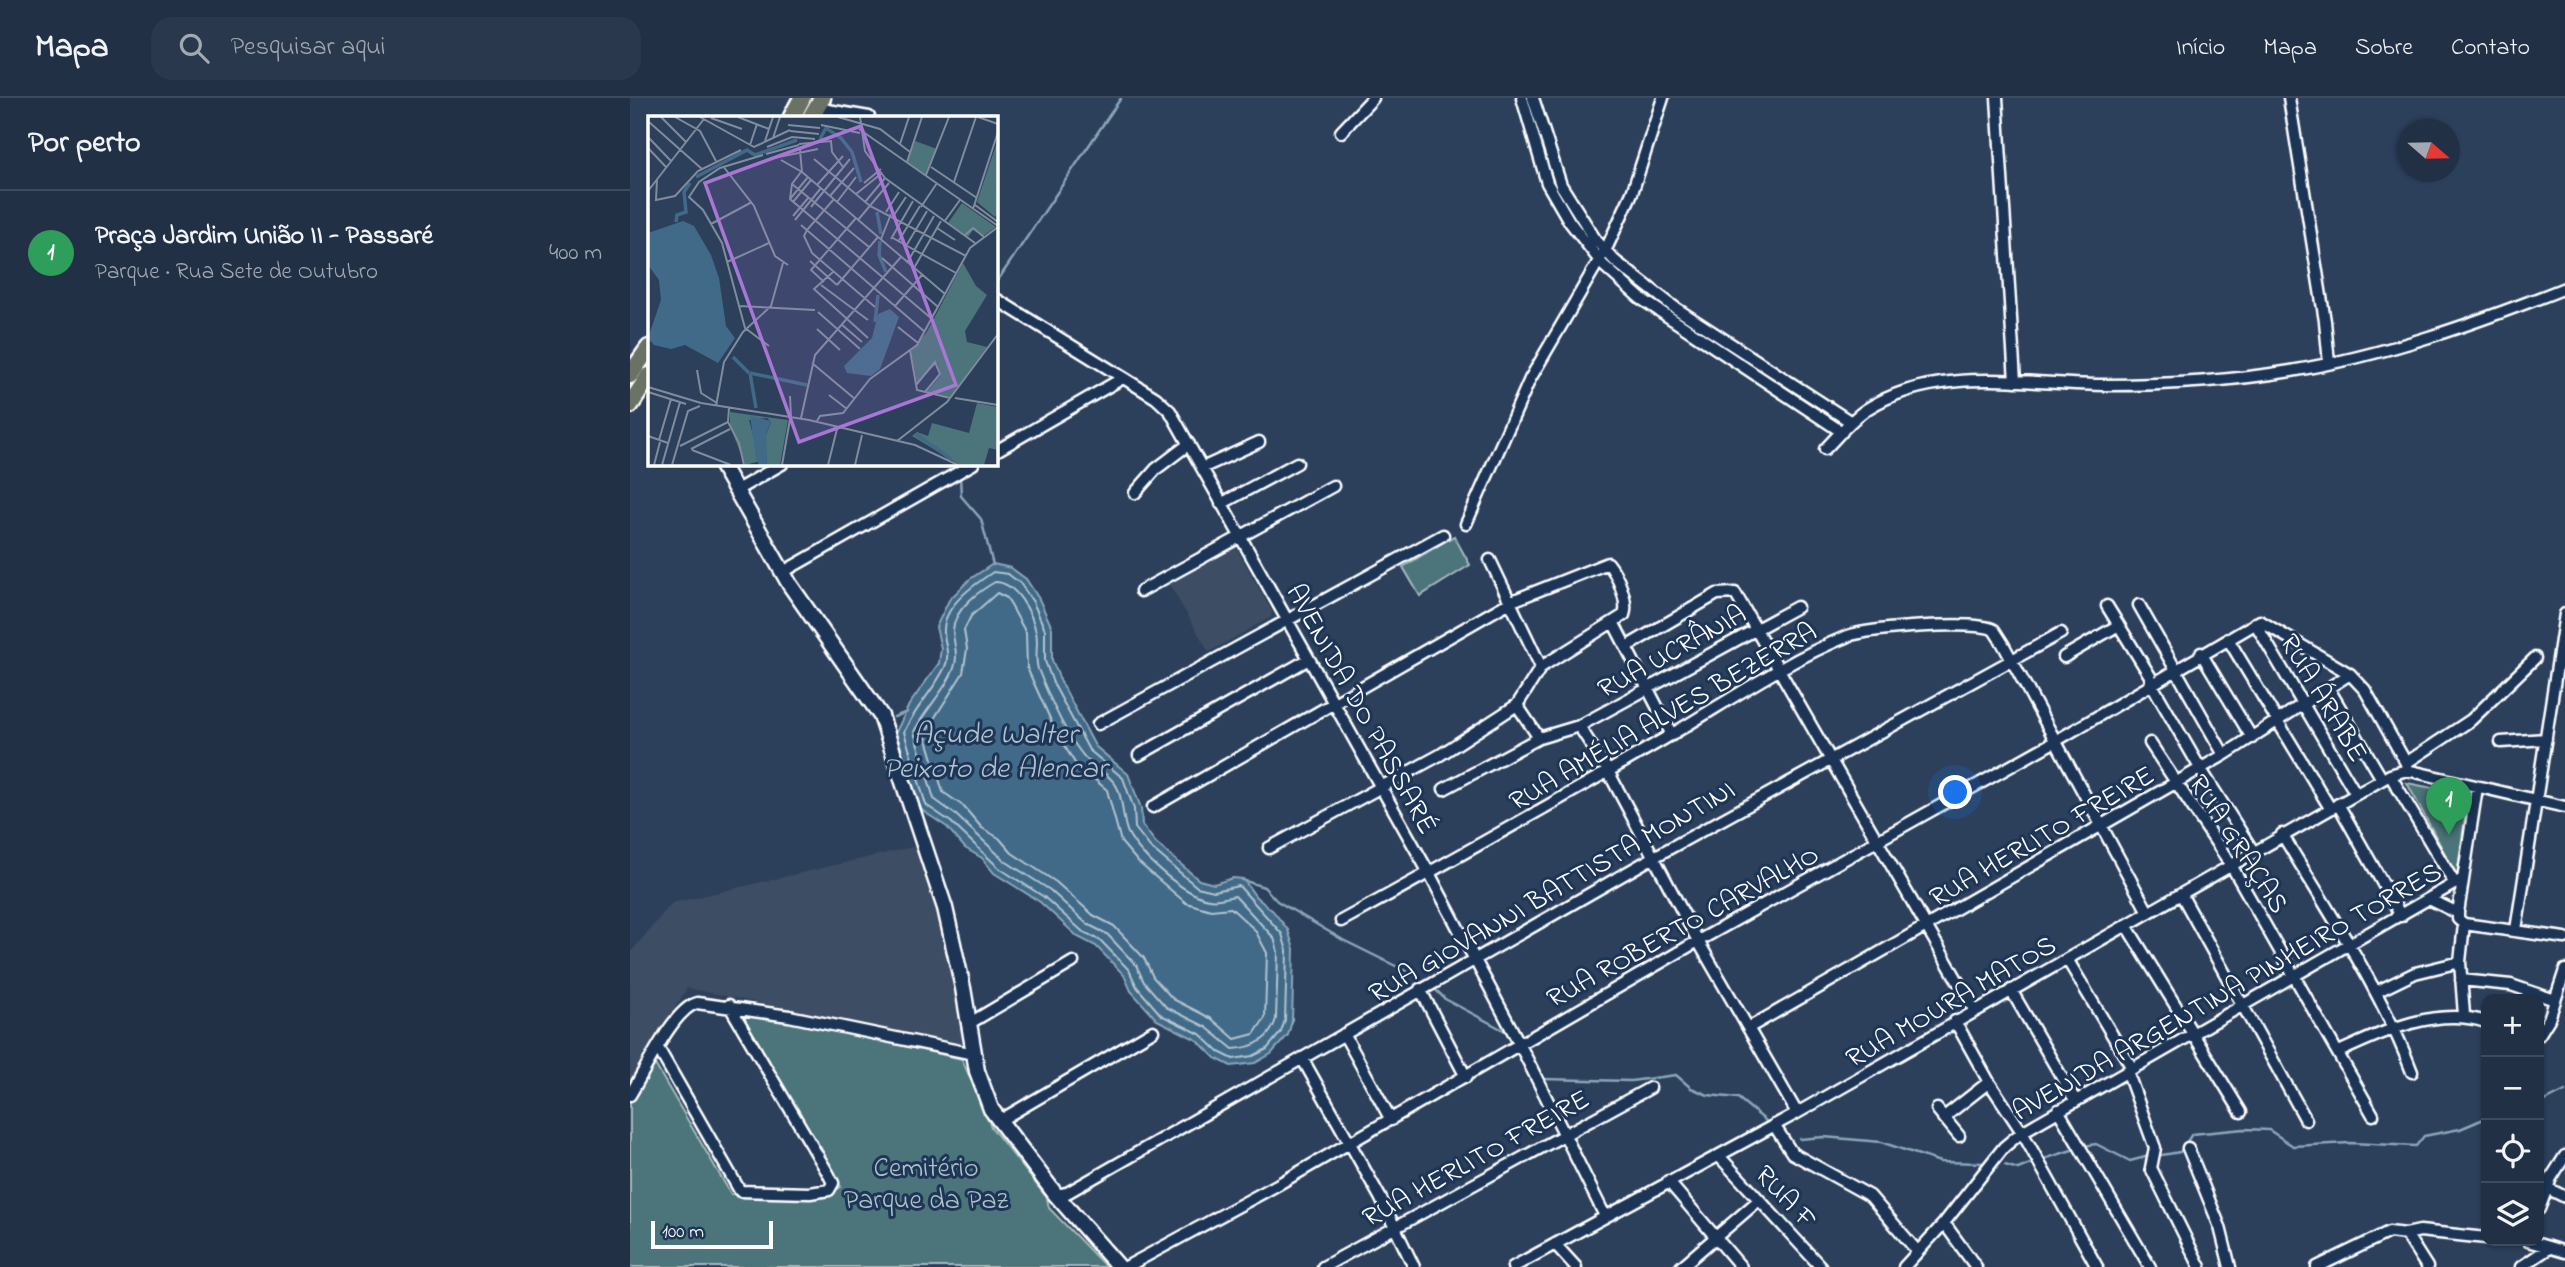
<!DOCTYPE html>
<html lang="pt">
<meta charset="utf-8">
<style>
body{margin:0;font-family:"Indie Flower",sans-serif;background:#29384c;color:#f1f3f6}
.controls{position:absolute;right:21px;bottom:21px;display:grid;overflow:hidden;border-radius:14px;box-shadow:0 2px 5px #0004}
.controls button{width:63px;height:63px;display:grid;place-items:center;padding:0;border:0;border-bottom:2px solid #3e4b5e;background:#213045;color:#f1f3f6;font:35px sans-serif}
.compass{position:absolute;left:1767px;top:21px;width:63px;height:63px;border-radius:50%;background:#213045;box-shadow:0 2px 5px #0004;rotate:110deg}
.scale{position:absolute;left:21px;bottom:18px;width:122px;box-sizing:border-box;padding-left:7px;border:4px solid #fff;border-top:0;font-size:19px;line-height:24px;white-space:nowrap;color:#fff;-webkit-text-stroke:5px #1d3557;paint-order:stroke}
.you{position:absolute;left:1326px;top:695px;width:24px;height:24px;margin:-18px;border:5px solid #fff;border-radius:50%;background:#1a73e8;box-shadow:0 0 0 10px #1a73e833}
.badge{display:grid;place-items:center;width:46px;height:46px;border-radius:50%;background:#95b2f1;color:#fff;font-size:23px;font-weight:700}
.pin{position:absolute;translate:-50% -58px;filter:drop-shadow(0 2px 4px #0008)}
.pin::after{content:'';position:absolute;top:37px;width:24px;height:21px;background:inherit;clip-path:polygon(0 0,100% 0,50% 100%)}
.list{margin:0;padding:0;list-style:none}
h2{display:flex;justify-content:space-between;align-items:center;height:91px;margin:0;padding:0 28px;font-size:30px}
h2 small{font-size:23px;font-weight:400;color:#a2a9b3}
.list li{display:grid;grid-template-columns:46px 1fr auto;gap:21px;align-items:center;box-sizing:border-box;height:126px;padding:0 28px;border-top:2px solid #3e4b5e}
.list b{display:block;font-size:26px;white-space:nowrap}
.list p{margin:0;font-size:23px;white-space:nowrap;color:#a2a9b3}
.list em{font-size:23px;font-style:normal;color:#a2a9b3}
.icon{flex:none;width:38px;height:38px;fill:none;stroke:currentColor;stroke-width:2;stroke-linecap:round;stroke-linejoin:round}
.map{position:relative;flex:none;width:1935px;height:1169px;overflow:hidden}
header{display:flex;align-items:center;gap:42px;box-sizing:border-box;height:98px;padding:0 35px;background:#213045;border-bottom:2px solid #3e4b5e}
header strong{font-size:33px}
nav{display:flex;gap:38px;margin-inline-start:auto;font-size:24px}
.search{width:490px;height:63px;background:#29384c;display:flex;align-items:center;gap:18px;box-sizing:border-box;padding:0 24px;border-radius:21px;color:#a2a9b3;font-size:26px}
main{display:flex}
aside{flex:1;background:#213045}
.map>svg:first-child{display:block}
</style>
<header>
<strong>Mapa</strong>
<div class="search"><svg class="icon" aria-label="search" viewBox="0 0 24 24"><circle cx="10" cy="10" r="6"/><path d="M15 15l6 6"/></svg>Pesquisar aqui</div>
<nav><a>Início</a><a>Mapa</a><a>Sobre</a><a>Contato</a></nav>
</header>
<main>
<aside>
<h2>Por perto<small></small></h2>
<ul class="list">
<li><span class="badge" style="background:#2e9e5b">1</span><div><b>Praça Jardim União II - Passaré</b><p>Parque · Rua Sete de Outubro</p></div><em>400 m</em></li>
</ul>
</aside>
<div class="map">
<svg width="1935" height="1169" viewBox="0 0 1935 1169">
<rect width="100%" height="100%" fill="#2c405c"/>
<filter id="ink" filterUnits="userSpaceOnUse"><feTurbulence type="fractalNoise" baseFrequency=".0143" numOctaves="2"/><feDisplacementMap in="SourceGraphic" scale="14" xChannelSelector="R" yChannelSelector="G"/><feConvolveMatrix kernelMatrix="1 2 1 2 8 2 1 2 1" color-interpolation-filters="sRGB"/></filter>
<g filter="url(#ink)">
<path fill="#3e4d63" d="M604 446 642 514 641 519 579 554 538 484Z
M291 747 336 938 330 947 57 890 0 985V855L42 805Z"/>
<path fill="#4b757a" stroke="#a5babc" stroke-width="2" d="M824 438 840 467 790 498 773 469Z
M1777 685 1838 697 1827 778Z
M111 912 332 961 361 1029 417 1100 419 1110 476 1169H0V1001L23 963 101 1096 194 1099 211 1089 107 918Z"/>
<path fill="#406a88" stroke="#8ca6b8" stroke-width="2" d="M363 466 381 470 396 481 409 501 422 530V562L430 582 465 648 498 676 511 710 512 727 526 745 569 782 584 786 603 780 613 781 626 799 643 813 658 832 664 851 662 923 658 937 641 956 625 965 601 968 585 960 567 942 527 922 501 893 494 877 466 848 448 839 410 804 364 775 352 760 335 750 317 729 290 711 266 634 279 607 309 565 311 550 306 529 319 502 340 481Z"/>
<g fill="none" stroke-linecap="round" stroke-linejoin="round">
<path stroke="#b3c3cf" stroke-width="2" d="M363 474 378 476 390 485 403 504 415 532V563L423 585 459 652 493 680 504 711 505 730 520 749 567 789 584 793 609 788 652 836 657 853 655 922 651 934 637 951 623 958 603 961 589 954 570 936 531 917 507 889 499 872 471 843 452 833 414 799 369 770 321 724 296 707 274 634C285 610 304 592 315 569 321 555 313 544 314 531 315 506 345 486 363 474Z
M365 484C386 484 402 515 406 534 409 546 404 558 408 571 419 599 433 632 452 656 461 669 480 675 487 689 494 704 492 723 498 735 510 758 554 797 579 801 588 803 597 799 605 798L644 840 648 854 646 921C640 942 623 950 603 951L576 929 536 909 514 884 506 867 477 836 457 826 420 792 375 763 326 717 304 701 284 634C294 612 317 591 324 570 329 556 323 545 323 532 324 511 349 493 365 484Z
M367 495 377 500 396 535 397 570 427 636 445 665 477 692 491 744 508 764 556 805 581 812 601 810 625 832 637 855 635 920 624 936 605 941 582 921 543 901 523 879 514 860 484 828 463 817 426 784 382 755 369 740 352 730 333 708 313 694 295 635 333 575 337 551 334 532 341 518Z"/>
<path stroke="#8ca6b8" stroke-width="2.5" d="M366 185 491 0
M330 378 331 398 351 421 363 467
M264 619 277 614
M612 782 634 789 647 803 713 842 788 879
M804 890 815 901 875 933
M912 981 1001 983 1046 977 1061 990 1078 997 1108 1000 1136 1023
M1909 1006 1935 993
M1170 1041 1194 1039 1251 1044 1310 1064 1354 1065
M1454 1048 1466 1046 1500 1063 1519 1058
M1526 1058 1550 1054 1562 1036 1614 1031 1639 1032 1663 1048 1720 1045 1786 1048 1794 1038 1830 1031 1856 1020
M1411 1062 1448 1050
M1375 1067 1388 1071 1405 1064"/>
<defs>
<path id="street" d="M892 0 917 85 939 123 973 167 1010 200 1212 334
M903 0 931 87 965 141 985 163 1044 209 1221 324
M1367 0 1385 283
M1659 0 1695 223 1699 265
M186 10 239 19
M711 34 743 0
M366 201 526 300 540 313 799 775 889 945 975 1118
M1195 351C1209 337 1221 321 1237 311 1307 266 1399 287 1476 287 1538 287 1600 283 1661 273 1756 257 1846 225 1935 190
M366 353 493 280
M572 370 629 344
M105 393 152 366
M505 395 526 371 559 346
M591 406 667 365
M836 426 900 281 978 147 1002 95 1033 0
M860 462 911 569
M153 474 343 366
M511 493 703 388
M1509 507 1594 657
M1477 508 1520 578 1521 585 1570 670 1623 753
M983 524 1042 637
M1625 525 1726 696
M1598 541 1700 710
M996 549 1087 496 1105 495 1345 913
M1571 555 1622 640
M1434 559 1487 528
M1699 591 1752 681
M887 607 909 640 949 628 1167 509
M468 626 813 437
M949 628 978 673 1068 843 1167 1015
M1871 644 1916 641
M1520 645 1601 767 1743 1017
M509 657 679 561
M1777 671 1776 665 1841 622 1905 560
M1777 672 1935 709
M1760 677 1825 786
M814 691 909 640
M1708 706 1771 818
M523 709 882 503 978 465C987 476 999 504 994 517L911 569 887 607
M1652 736C1698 813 1750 889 1782 974
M639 750 810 657 887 607
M1551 796 1676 1022
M1799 801 1828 815
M711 823C819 764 927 703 1034 641 1094 606 1153 564 1218 538 1238 530 1349 522 1364 532L1373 546 1518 814
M1834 826 1828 821V815L1847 689
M1834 826 1935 840
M1496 827 1611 1014
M1886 832 1935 516
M1437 861 1502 970
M1831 882 1881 887 1925 902
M790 891 836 979
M1381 892 1445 1002
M1746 894 1785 875 1830 864
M1834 917 1830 864 1834 826
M1325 923 1359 984 1392 1034 1467 1169
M340 925 443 864
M1120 929 1594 657 1720 576
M714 936 761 1022
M1909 937 1919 921 1935 872
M28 950 110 1093 180 1095 199 1092 203 1085 199 1077 99 907
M1709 954C1754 933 1807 908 1856 924
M672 960 750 1099 784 1169
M1497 973 1525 1050 1521 1070 1570 1169
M0 997C14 975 43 911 67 905L159 918 344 956
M1307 1011 1329 1038
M1428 1012 1520 1169
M1313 1020 1359 984
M369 1023 523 933
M1144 1027 1162 1055 1240 1098 1287 1153
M1558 1050 1590 1129 1600 1169
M1089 1058 1191 1169
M1038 1083 1111 1169
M1917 1090 1935 1099
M426 1097 437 1095 1024 759 1431 535
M1909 1111 1921 1080 1935 1058
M1314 1125 1346 1169
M1776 1136 1797 1169
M1898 1143 1935 1154
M925 1146 946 1169
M496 1169 647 1087 1068 843 1424 644 1630 523 1720 576 1735 592 1776 665
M693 1169 1020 990
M883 1169 1167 1015 1760 677 1777 672
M1051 1169 1129 1102
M1274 1169 1314 1125 1374 1049 1392 1034 1831 782
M1687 1169 1759 1134 1776 1136 1790 1133 1856 1140
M1891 1169 1919 1150"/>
<path id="secondary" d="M91 366 160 487 251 618 315 810 333 890 347 973 361 1011 426 1097 489 1169"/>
<path id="primary" d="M162 19 172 0
M181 19 192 0
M0 277 19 250
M0 307 19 278"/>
</defs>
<use href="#street" stroke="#fff" stroke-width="15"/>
<use href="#secondary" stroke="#fff" stroke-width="19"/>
<use href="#primary" stroke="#fff" stroke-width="21"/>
<use href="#street" stroke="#1d3557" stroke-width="10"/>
<use href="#secondary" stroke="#1d3557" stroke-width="14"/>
<use href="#primary" stroke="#6b7165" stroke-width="16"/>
</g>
</g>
<g text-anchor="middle" stroke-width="6" stroke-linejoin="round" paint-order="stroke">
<g font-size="28" fill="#fff" stroke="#1d3557">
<text transform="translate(1041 552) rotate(-29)" y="10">RUA UCRÂNIA</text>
<text transform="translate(1695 599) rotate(59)" y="10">RUA ÁRABE</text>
<text transform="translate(733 610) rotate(61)" y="10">AVENIDA DO PASSARÉ</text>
<text transform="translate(1032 617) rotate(-30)" y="10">RUA AMÉLIA ALVES BEZERRA</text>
<text transform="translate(1411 737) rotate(-30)" y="10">RUA HERLITO FREIRE</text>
<text transform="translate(1610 745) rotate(57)" y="10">RUA GRAÇAS</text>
<text transform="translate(921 792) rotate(-30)" y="10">RUA GIOVANNI BATTISTA MONTINI</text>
<text transform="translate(1052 827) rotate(-29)" y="10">RUA ROBERTO CARVALHO</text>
<text transform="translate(1596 892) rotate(-30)" y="10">AVENIDA ARGENTINA PINHEIRO TORRES</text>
<text transform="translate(1320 902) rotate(-30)" y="10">RUA MOURA MATOS</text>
<text transform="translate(845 1059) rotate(-29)" y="10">RUA HERLITO FREIRE</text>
<text transform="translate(1157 1098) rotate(47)" y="10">RUA F</text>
</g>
<g font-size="28" fill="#aec1c3" stroke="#1d3557">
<text x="296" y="1078">Cemitério<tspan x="296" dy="32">Parque da Paz</tspan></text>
</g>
<g font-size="30" font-style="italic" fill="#b3c3cf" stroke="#1d3557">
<text x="365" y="645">Açude Walter<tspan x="365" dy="34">Peixoto de Alencar</tspan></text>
</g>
</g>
<g transform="translate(18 18)">
<rect width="350" height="350" fill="#2c405c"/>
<path d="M350 23V97L347 101 329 86ZM267 25 289 33 278 59 259 46ZM314 87 348 111 335 120 325 114 320 121 300 107ZM315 147 328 170 339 179 317 215 319 226 339 231 302 281 279 276 293 259 289 247 269 267 263 235 279 216ZM329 287 350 291V334L341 332 336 349H312L264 320 269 316 280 320 284 307 321 317ZM82 296 140 304 132 349H119L117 322 123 306 119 302 101 304 112 345 97 349 82 310Z" fill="#4b757a"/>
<path d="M35 105 46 110 63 139 71 162 78 210 87 222 70 247 37 229 23 233 6 229 0 222 13 184 11 164 0 149V117ZM242 193 251 201 232 253 223 260 199 257 196 250 224 222 230 198ZM102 300 123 305 118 319 119 349H111L108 342Z" fill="#406a88"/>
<path fill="none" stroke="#406a88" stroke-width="3.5" d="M172 23 178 12 193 22 204 36 213 66M48 61 99 34 107 39 149 24M229 96 233 118M28 106 29 99 38 96 36 76 42 67M232 125 231 139 238 156M227 206 230 179M85 241 101 257M102 257 159 269M102 257 108 292M268 318 303 343"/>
<path fill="none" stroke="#808c9d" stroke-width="2" d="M13 1 38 26M27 1 52 15 68 45M52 1 106 31 142 14M90 1 121 13M190 1 232 13 262 36M212 1 217 35 237 62 327 127M330 1 350 8M63 2 94 13M1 6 54 53M140 9 172 12M173 9 212 17M211 13 350 110M142 15 171 18M0 21 23 45M125 22 132 1M117 25 125 1M151 28 183 25 184 36 195 51M252 28 261 1M102 29 109 8M119 31 144 21 167 23M0 32 18 51M152 34 154 56M118 38 151 29M115 39 72 52 51 66 41 81 55 94 74 127 97 212 121 230M126 42 170 33M166 43 222 90 318 140M133 44 154 56 297 178M259 46 274 1M75 50 106 90 127 140 140 149M283 51 329 82M153 56 144 68 142 83 284 203M278 59 301 1M9 64 8 84 27 80 50 55 93 34M306 66 328 1M216 67 233 53M144 68 221 131M169 69 195 40M0 75 56 3M208 78 234 57M182 80 206 52M142 83 160 61M145 86 163 64M189 86 208 61M217 86 237 62M327 89 350 106M163 91 202 43M273 91 289 67M325 93 350 16M238 96 251 76M246 99 258 81M145 100 161 81M147 104 173 72M210 104 241 67M296 106 312 84M63 108 104 86M153 109 277 216M289 112 307 124M159 114 156 120 164 137 227 191M159 114 186 83M316 120 325 112 336 121M243 121 308 157M233 123 243 98M243 123 265 85M250 126 272 90M258 130 279 95M234 142 290 191M162 145 189 169M79 146 121 127M259 147 286 100M266 152 293 105M185 156 166 173 220 222M176 166 163 154 208 102M173 169 220 204M189 169 230 121M91 190 167 194M247 190 274 159M170 196 212 233M193 208 214 226M250 211 270 227M169 213 192 234M262 234 269 274 302 282M164 247 207 283M49 254 53 277 69 287M268 269 287 246 292 258 277 276M0 271 53 287 161 304 267 329 310 349M0 276 38 288M181 279 199 293M142 280 143 301M307 282 350 289M68 290 76 246 95 216 123 190 135 147M81 292 80 306 91 327 96 349M153 302 167 239 253 141M169 305 172 300 195 297 222 263 269 229 322 132 350 111M0 320 20 327M11 324 23 283M249 325 299 286 350 218M32 330 80 306M43 333 82 313M44 334 83 349M6 349 12 326M14 349 32 286M24 349 40 295 52 290M134 349 142 303M180 349 189 313M207 349 214 319"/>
<path fill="#a976d5" fill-opacity="0.15" stroke="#a976d5" stroke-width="3.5" d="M213 10 308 269 151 326 57 67Z"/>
<rect width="350" height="350" fill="none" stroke="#fff" stroke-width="3.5"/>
</g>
</svg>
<div class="controls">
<button>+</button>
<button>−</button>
<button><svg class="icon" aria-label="locate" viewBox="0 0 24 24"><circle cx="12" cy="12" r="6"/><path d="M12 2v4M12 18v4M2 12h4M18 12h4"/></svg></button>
<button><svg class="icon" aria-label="layers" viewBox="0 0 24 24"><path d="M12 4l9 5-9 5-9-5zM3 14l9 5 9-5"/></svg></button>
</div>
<svg class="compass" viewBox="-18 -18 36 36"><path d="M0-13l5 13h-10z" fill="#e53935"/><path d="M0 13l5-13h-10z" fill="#a2a9b3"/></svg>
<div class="scale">100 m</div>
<div class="you"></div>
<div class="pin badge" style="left:1819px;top:737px;background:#2e9e5b">1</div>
</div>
</main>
